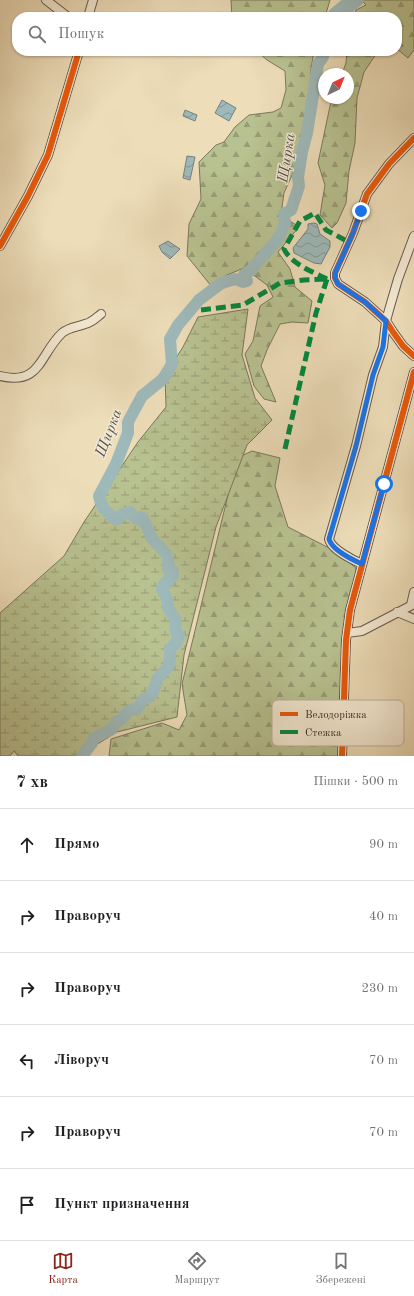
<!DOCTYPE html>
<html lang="uk">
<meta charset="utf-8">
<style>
body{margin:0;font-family:"Old Standard TT",serif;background:#f6f6f6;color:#202124}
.compass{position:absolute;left:318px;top:68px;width:36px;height:36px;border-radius:50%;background:#fff;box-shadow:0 1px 3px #0004;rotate:43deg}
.stop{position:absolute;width:12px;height:12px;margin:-9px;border:3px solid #1a73e8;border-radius:50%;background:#fff}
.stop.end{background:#1a73e8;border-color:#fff;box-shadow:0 1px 4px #0008}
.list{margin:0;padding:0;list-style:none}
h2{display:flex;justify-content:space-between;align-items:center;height:52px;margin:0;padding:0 16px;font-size:17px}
h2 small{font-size:13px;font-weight:400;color:#757577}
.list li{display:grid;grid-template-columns:26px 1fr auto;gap:12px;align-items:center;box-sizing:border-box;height:72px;padding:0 16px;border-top:1px solid #e0e0e0}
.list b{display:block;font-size:15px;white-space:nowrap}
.list em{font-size:13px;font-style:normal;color:#757577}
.icon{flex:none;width:22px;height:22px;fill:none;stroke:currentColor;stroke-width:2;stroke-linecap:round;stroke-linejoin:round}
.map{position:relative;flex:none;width:414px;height:756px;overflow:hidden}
.search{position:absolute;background:#fff;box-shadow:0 1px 3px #0004;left:12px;right:12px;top:12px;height:44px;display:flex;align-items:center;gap:10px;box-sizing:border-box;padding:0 14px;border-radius:16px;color:#757577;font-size:15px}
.sheet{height:484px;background:#fff}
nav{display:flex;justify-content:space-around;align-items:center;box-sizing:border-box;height:56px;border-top:1px solid #e0e0e0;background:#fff;font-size:11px;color:#757577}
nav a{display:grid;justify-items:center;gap:2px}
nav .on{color:#8f2418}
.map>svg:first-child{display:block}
</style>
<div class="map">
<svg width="414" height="756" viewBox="0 0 414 756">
<defs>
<pattern id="forest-firs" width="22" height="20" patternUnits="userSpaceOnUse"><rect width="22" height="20" fill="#b8c190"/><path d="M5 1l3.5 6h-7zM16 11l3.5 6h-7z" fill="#979d76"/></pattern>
<pattern id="wetland-marsh" width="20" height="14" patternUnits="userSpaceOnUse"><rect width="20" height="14" fill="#b8c190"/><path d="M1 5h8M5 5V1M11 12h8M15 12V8" fill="none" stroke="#979d76"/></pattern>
<pattern id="water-waves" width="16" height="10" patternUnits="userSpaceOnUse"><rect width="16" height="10" fill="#9eb9ba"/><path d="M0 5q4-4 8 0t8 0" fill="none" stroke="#829797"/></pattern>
</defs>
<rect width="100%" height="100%" fill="#edddb9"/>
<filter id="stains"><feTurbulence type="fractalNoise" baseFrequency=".005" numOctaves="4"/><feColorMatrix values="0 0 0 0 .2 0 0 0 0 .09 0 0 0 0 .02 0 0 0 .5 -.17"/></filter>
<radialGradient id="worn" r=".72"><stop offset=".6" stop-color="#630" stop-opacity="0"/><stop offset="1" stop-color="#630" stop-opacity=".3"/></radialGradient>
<path fill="url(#forest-firs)" stroke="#7a785d" d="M231 0H330L325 17H232Z
M361 0H414V50L408 58 397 49V17H354L356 10 366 5Z
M257 51H314L311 69V81L303 132 293 173 284 193 281 215 299 227 278 252 290 269 295 287 312 301 308 323 292 322 280 324 267 350 261 366 276 402 264 399 254 386 245 354 253 341 260 306 273 297 267 285 244 268 227 275 212 287 187 256 189 224 201 199 199 162 216 145 224 142 235 127 249 115 273 112 281 108 286 90 285 71 267 60Z
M347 51H378L364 72 357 98 355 143 349 171 346 203 337 223 332 228 320 215 325 185 318 163 330 106 333 98H348V74H342L346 63Z
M252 451 280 458 275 486 288 527 335 551 356 568 339 756H109L111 739 162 723 179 730 187 715 182 684 237 458Z"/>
<path fill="url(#wetland-marsh)" stroke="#7a785d" d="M248 309 242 355 255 398 272 420 247 445 216 527 184 655 177 717 117 732 78 756H18L14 751 10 756H0V613L64 556 84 522 138 442 166 407 165 375 183 347 198 317Z"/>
<path fill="url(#water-waves)" stroke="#778180" d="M222 100 236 108 229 121 215 113Z
M185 110 197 115 195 121 183 116Z
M187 156 195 157 190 180 183 178Z
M314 223 317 224 320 234 330 241V247L321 264 314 263 294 253 293 248 308 229V224Z
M168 241 180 249 170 259 162 252 159 246Z"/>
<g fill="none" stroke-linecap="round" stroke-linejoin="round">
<path stroke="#9eb9ba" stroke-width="12" d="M334 17V14L345 5 349 7 358 0
M82 756 92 743 94 738 112 729 116 722 122 719 127 712 133 709 136 710 144 699 151 696C153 690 157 685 157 679L169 666C169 660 171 655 170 649L177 642 179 635 176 633 175 619 168 608 167 599 162 589 164 584H166L169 581 170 576H173L171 572 173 571 168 569C171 552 160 550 152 538 150 535 145 522 143 518L140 517 138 519 135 518 130 512 123 514 118 519H115C106 510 102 510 99 496L116 464 128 433V422L142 396 163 379 172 364 170 339 178 325 199 300 216 287 222 283 235 279 243 282 247 281 246 278 244 275 251 270 278 239 285 224 284 214 291 210 299 186 298 177 302 152 307 133 318 64 323 57 322 51"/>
<defs>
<path id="minor" d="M46 0 68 17
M88 17 93 0
M414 138 389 164 367 194 353 233 335 273V278L338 284 365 302 386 321 393 332 403 346 414 356
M0 246 28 196 48 155 79 51
M0 376C41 386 39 355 62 333 69 327 77 327 85 324 91 323 96 318 101 314
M362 564C353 560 331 549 329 539L356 446 373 375 383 347 386 321 389 310 398 279 414 236
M411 605 414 592
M397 612 414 619
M347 633 362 631 414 604
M342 756 346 640 350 610 414 372"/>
</defs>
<use href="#minor" stroke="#685a4e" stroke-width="10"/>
<use href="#minor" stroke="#f3e9d2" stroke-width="8"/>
<path stroke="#00873e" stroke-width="5" stroke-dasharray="10 5" stroke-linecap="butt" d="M327 279C313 272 291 264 284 249L300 221 315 213 326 230 345 240 349 241
M201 310 243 305 280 283 304 280 325 279
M285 449 316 313 327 279 335 278"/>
<defs>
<path id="cycleway" d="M414 138 389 164 367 194 353 233 335 273V278L338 284 365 302 386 321 393 332 403 346 414 356
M0 246 28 196 48 155 79 51
M342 756 346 640 350 610 414 372"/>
</defs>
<use href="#cycleway" stroke="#f3e9d2" stroke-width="8"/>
<use href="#cycleway" stroke="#e8590c" stroke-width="6"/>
</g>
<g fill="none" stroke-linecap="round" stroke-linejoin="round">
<path stroke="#1a73e8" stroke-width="5" d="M361 211 353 233 335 273V278L338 284 365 302 386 321 383 347 373 375 356 446 329 539C332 550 353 560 362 564L384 484"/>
</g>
<g text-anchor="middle" stroke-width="3" stroke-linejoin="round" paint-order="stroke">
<g font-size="15" font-style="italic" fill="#54514e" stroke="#f3e9d2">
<text transform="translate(286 158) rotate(-81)" y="5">Щирка</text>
<text transform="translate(108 433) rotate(-69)" y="5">Щирка</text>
</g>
</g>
<rect x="272" y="700" width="132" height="46" rx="6" fill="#f3e9d2" stroke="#bcb1a0" stroke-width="1"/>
<rect x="280" y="712" width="18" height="4" fill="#e8590c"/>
<rect x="280" y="730" width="18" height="4" fill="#00873e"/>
<g font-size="11" fill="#3c2e2a">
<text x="305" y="718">Велодоріжка</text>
<text x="305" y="736">Стежка</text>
</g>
<rect width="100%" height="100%" filter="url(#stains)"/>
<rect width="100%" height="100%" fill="url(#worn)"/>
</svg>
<svg class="compass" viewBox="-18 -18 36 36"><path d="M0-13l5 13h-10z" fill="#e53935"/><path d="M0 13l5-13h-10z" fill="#757577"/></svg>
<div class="stop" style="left:384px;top:484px"></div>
<div class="stop end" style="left:361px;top:211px"></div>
<div class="search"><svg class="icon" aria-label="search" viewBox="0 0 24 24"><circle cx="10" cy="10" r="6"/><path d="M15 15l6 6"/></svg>Пошук</div>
</div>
<section class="sheet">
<h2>7 хв<small>Пішки · 500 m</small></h2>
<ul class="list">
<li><svg class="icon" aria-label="ahead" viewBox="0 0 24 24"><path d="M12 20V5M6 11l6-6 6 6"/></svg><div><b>Прямо</b></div><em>90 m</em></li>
<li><svg class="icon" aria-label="right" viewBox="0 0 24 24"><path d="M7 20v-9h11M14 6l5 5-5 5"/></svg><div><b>Праворуч</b></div><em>40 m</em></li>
<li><svg class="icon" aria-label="right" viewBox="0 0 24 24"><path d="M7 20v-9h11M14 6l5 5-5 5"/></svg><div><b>Праворуч</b></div><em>230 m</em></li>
<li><svg class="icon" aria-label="left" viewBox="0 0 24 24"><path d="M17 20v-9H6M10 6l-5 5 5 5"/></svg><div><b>Ліворуч</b></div><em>70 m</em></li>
<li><svg class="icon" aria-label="right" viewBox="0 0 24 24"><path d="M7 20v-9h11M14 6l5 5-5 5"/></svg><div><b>Праворуч</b></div><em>70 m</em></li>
<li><svg class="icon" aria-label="arrive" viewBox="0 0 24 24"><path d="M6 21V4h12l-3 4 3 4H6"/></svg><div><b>Пункт призначення</b></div></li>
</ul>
</section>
<nav>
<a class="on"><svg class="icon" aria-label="map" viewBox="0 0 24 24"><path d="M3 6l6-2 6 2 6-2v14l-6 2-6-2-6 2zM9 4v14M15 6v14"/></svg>Карта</a>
<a><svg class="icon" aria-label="directions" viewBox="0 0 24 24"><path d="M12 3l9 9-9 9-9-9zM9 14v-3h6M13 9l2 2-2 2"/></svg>Маршрут</a>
<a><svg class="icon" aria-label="saved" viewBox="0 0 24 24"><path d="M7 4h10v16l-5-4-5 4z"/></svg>Збережені</a>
</nav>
